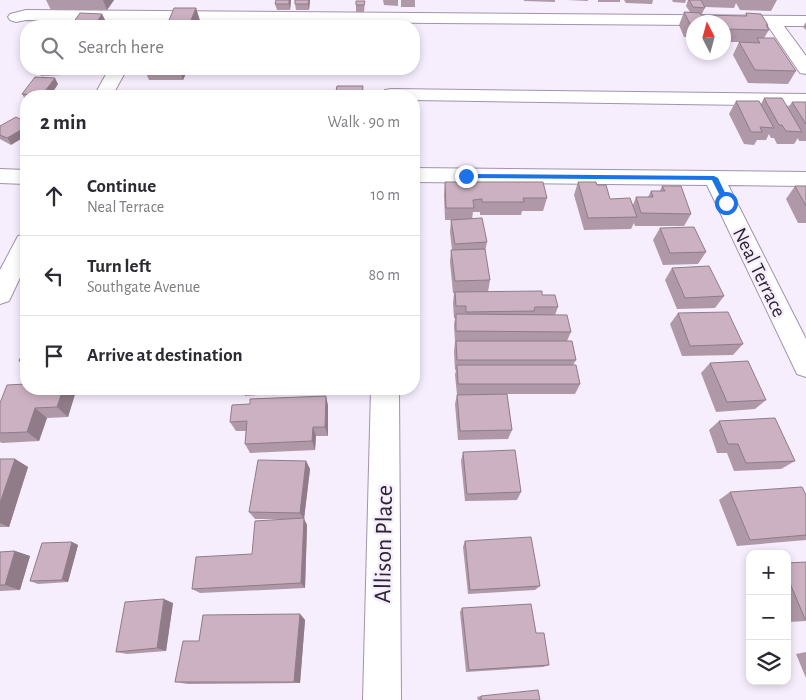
<!DOCTYPE html>
<meta charset="utf-8">
<style>
body{margin:0;font-family:"Alegreya Sans",sans-serif;background:#f2f2f3;color:#2b2b33}
.controls{position:absolute;right:15px;bottom:15px;display:grid;overflow:hidden;border-radius:10px;box-shadow:0 2px 8px #0003}
.controls button{width:45px;height:45px;display:grid;place-items:center;padding:0;border:0;border-bottom:1px solid #e1e1e2;background:#fff;color:#2b2b33;font:25px sans-serif}
.compass{position:absolute;left:686px;top:15px;width:45px;height:45px;border-radius:50%;background:#fff;box-shadow:0 2px 8px #0003;rotate:354deg}
.stop{position:absolute;width:15px;height:15px;margin:-11px;border:4px solid #1a73e8;border-radius:50%;background:#fff}
.stop.end{background:#1a73e8;border-color:#fff;box-shadow:0 1px 5px #0008}
.list{margin:0;padding:0;list-style:none}
h2{display:flex;justify-content:space-between;align-items:center;height:65px;margin:0;padding:0 20px;font-size:21px}
h2 small{font-size:16px;font-weight:400;color:#7c7c81}
.list li{display:grid;grid-template-columns:32px 1fr auto;gap:15px;align-items:center;box-sizing:border-box;height:80px;padding:0 20px;border-top:1px solid #e1e1e2}
.list b{display:block;font-size:19px;white-space:nowrap}
.list p{margin:0;font-size:16px;white-space:nowrap;color:#7c7c81}
.list em{font-size:16px;font-style:normal;color:#7c7c81}
.icon{flex:none;width:28px;height:28px;fill:none;stroke:currentColor;stroke-width:2;stroke-linecap:round;stroke-linejoin:round}
.map{position:relative;flex:none;width:806px;height:700px;overflow:hidden}
.search{position:absolute;background:#fff;box-shadow:0 2px 8px #0003;left:20px;top:20px;width:400px;height:55px;display:flex;align-items:center;gap:12px;box-sizing:border-box;padding:0 18px;border-radius:20px;color:#7c7c81;font-size:19px}
.panel{position:absolute;background:#fff;box-shadow:0 2px 8px #0003;left:20px;top:90px;width:400px;height:305px;border-radius:20px}
.map>svg:first-child{display:block}
</style>
<div class="map">
<svg width="806" height="700" viewBox="0 0 806 700">
<rect width="100%" height="100%" fill="#f6edfd"/>
<g fill="none" stroke-linecap="round" stroke-linejoin="round">
<defs>
<path id="minor" d="M26 10 806 16V26H784L806 56V74L800 73 768 26 724 25V22H694V25L26 20 16 22 10 20 8 17 10 14Z
M109 69H127L112 96H94Z
M391 89 806 94V106L414 100V96H382L385 90Z
M414 168 806 172V186L728 185 806 339V377L797 374 707 185 414 182Z
M0 169 26 170V184L0 183Z
M26 234V265L9 301 0 304V270L18 236Z
M371 389H399L401 700H363Z"/>
</defs>
<use href="#minor" stroke="#a193ac" stroke-width="2"/>
<use href="#minor" fill="#fff" fill-rule="evenodd"/>
</g>
<path fill="#af98a7" d="M46 0H114L107 10H51Z
M276 0H291L290 10H277L275 4Z
M310 0 309 10H296L295 4Z
M383 0H398V6L384 5Z
M401 0H415V7H401Z
M524 0H555V2L524 1Z
M567 0H588V1Z
M598 0H620V2H598Z
M624 0H653L652 4 626 3Z
M672 0H686L685 3 673 2Z
M688 0H777L771 11 740 10 736 3 734 8 705 7 702 14H700L701 15 745 16 746 13 768 25 767 27 769 30 764 38 796 71 788 84 748 83 733 55 739 42H755H724V22H694V42L690 41 688 37H684L679 25 684 12H690L686 6Z
M365 1 364 12H356V5Z
M196 8 200 21 198 26H167V25Z
M102 14 105 20 101 26H71Z
M806 22V30L803 27Z
M35 69H68L64 75 41 76 37 69Z
M144 69H188L183 80H149Z
M58 84 50 96H26V101L22 94Z
M764 98 788 108 792 102H806V141H799L798 138 794 144H777L774 138H771L769 134 766 140H757L754 145 744 144 729 114 736 101 761 104Z
M0 126 11 145 0 139Z
M445 182 547 198 543 211H522L521 215H480V212H473L472 219 487 242 485 252 490 280 488 292 542 295 558 307 555 315 571 332 567 341 576 360 573 365 580 384 575 394H507L512 430 508 439 458 440 455 404 457 395 455 375 456 370H455L454 352 455 342 454 325 455 318H454L453 303 454 293H453L450 262 451 250H452L450 232 451 220H445L444 195Z
M578 182 597 185 610 199 633 205 636 197H648L651 191H660L662 186 691 214 684 226H635L634 223 631 229 584 230 574 195Z
M795 186H806V223H798L786 199Z
M660 228 706 252 698 264 663 265 653 240Z
M672 268 724 296 715 308 677 309 665 280Z
M678 313 743 344 733 355 682 356 670 324Z
M26 345V367L19 361Z
M710 363 766 400 755 409 716 412 701 373Z
M26 389H73L76 391 68 417 47 418 39 441 2 443 0 442V403Z
M242 389H289L288 393 245 396Z
M328 405V436H316L315 450 250 453 245 444 246 431H236L230 422Z
M719 421 795 461 781 469 734 471 727 453H717L709 430Z
M463 452 521 492 517 500 465 501 461 461Z
M0 459H15L28 467 9 527H0Z
M306 461 310 469 304 519 307 525 305 588 200 593 192 589 252 554 287 519H255L249 512Z
M730 492 806 495V540L737 546 719 500Z
M465 541 540 586 535 590 468 594 463 547Z
M72 542 78 545 68 582 38 584 30 581Z
M15 551 30 556 20 590 0 591V552Z
M806 562V621L789 622 787 617V563Z
M173 603 166 651 127 654 116 652Z
M462 608 536 633 549 665 543 667 466 672 460 612Z
M300 614 305 620 300 683 188 684 175 682 199 641Z
M806 652V678L796 654Z
M481 696 540 700H478L477 697Z"/>
<path fill="#8f7c88" d="M103 0H114L107 10Z
M289 0H291L290 10 289 4Z
M309 0H310L309 10 308 4Z
M196 8 200 21 198 26H190L189 25Z
M102 14 105 20 101 26H99L97 22Z
M92 22 94 26H89Z
M61 69H68L64 75Z
M179 69H188L183 80Z
M55 78 58 84 50 96H43L42 95Z
M26 127V136L11 145 7 138Z
M63 389H73L76 391 68 417 57 407Z
M326 396 328 405V436L325 427Z
M35 408 47 418 39 441 27 432Z
M313 427 316 436 315 450 312 441Z
M15 459 28 467 9 527 0 523V503Z
M306 461 310 469 304 519 307 525 305 588 301 583 304 519 300 513Z
M72 542 78 545 68 582 62 580Z
M15 551 30 556 20 590 5 585Z
M164 599 173 603 166 651 157 648Z
M300 614 305 620 300 683 294 682Z"/>
<path fill="#ccb1c2" stroke="#8f7c88" d="M276 0H289V4H275Z
M295 0H309L308 4H295Z
M689 0H701L705 8 693 7Z
M356 1H365L364 5H356Z
M174 8H196L189 25H167Z
M684 12 700 13 701 15 747 16 746 13 761 14 768 25H766L769 30 724 29V22H694V25L690 24Z
M80 13 102 14 97 22H92L89 26H71Z
M757 38H774L796 71 755 70 739 42 760 43Z
M35 77 55 78 42 95 22 94Z
M337 86H363L362 96H335Z
M161 94H193L192 96H160Z
M764 98H782L802 132 786 131 782 125H779Z
M736 101H759L774 128 760 127 762 132H751Z
M792 102H806V124Z
M16 117 26 122V127L7 138 0 135V126Z
M445 182H543L547 198H523L524 202H482V199L473 200 474 208H446Z
M578 182H596L597 185H606L610 199 630 198 637 217 588 218Z
M662 186H681L691 214 641 213 636 197H653L651 191H665Z
M795 186H806V206Z
M482 218 487 242 455 244 451 220Z
M694 227 706 252 670 253 660 228Z
M485 249 490 280 455 281 451 250Z
M709 266 724 296 685 298 672 268Z
M542 291V295H555L558 307H535L534 311 466 312V306H456L455 292Z
M728 312 743 344 690 346 678 313Z
M456 314 567 315 571 332 456 331Z
M456 341H572L576 360H457Z
M26 345V361H19Z
M748 361 766 400 727 402 710 363Z
M457 365H576L580 384H458Z
M26 384V389H63L57 407 35 408 27 432 0 433V403L7 385Z
M507 394 512 430 460 431 457 395Z
M326 396 325 427H313L312 441 245 444 247 421 230 422 232 405 250 404V399Z
M775 418 795 461 746 463 738 444H728L719 421Z
M515 450 521 492 467 494 463 452Z
M0 459H15L0 503Z
M258 460 306 461 300 513 249 512Z
M802 487 806 495V535L750 540 730 492Z
M304 518 301 583 192 589 196 557 252 554 255 521Z
M531 537 540 586 470 590 465 541Z
M72 542 62 580 30 581 42 543Z
M15 551 5 585H0V552Z
M806 562V619H805L787 576V563Z
M164 599 157 648 116 652 125 602Z
M531 604 536 633H544L549 665 469 670 462 608Z
M300 614 294 682H175L183 641H199L203 615Z
M538 690 540 700H481V696Z"/>
<path fill="#1a73e8" d="M464 174 714 176 718 178 730 203 724 204 712 180 466 178 463 176Z"/>
<g text-anchor="middle" stroke-width="5" stroke-linejoin="round" paint-order="stroke">
<g font-size="20" fill="#2b252f" stroke="#f6edfd">
<text transform="translate(760 272) rotate(64)" y="7">Neal Terrace</text>
</g>
<g font-size="24" fill="#2b252f" stroke="#f6edfd">
<text transform="translate(383 544) rotate(-89)" y="8">Allison Place</text>
</g>
</g>
</svg>
<div class="controls">
<button>+</button>
<button>−</button>
<button><svg class="icon" aria-label="layers" viewBox="0 0 24 24"><path d="M12 4l9 5-9 5-9-5zM3 14l9 5 9-5"/></svg></button>
</div>
<svg class="compass" viewBox="-18 -18 36 36"><path d="M0-13l5 13h-10z" fill="#e53935"/><path d="M0 13l5-13h-10z" fill="#7c7c81"/></svg>
<div class="stop" style="left:726px;top:203px"></div>
<div class="stop end" style="left:466px;top:176px"></div>
<div class="search"><svg class="icon" aria-label="search" viewBox="0 0 24 24"><circle cx="10" cy="10" r="6"/><path d="M15 15l6 6"/></svg>Search here</div>
<section class="panel">
<h2>2 min<small>Walk · 90 m</small></h2>
<ul class="list">
<li><svg class="icon" aria-label="ahead" viewBox="0 0 24 24"><path d="M12 20V5M6 11l6-6 6 6"/></svg><div><b>Continue</b><p>Neal Terrace</p></div><em>10 m</em></li>
<li><svg class="icon" aria-label="left" viewBox="0 0 24 24"><path d="M17 20v-9H6M10 6l-5 5 5 5"/></svg><div><b>Turn left</b><p>Southgate Avenue</p></div><em>80 m</em></li>
<li><svg class="icon" aria-label="arrive" viewBox="0 0 24 24"><path d="M6 21V4h12l-3 4 3 4H6"/></svg><div><b>Arrive at destination</b></div></li>
</ul>
</section>
</div>
